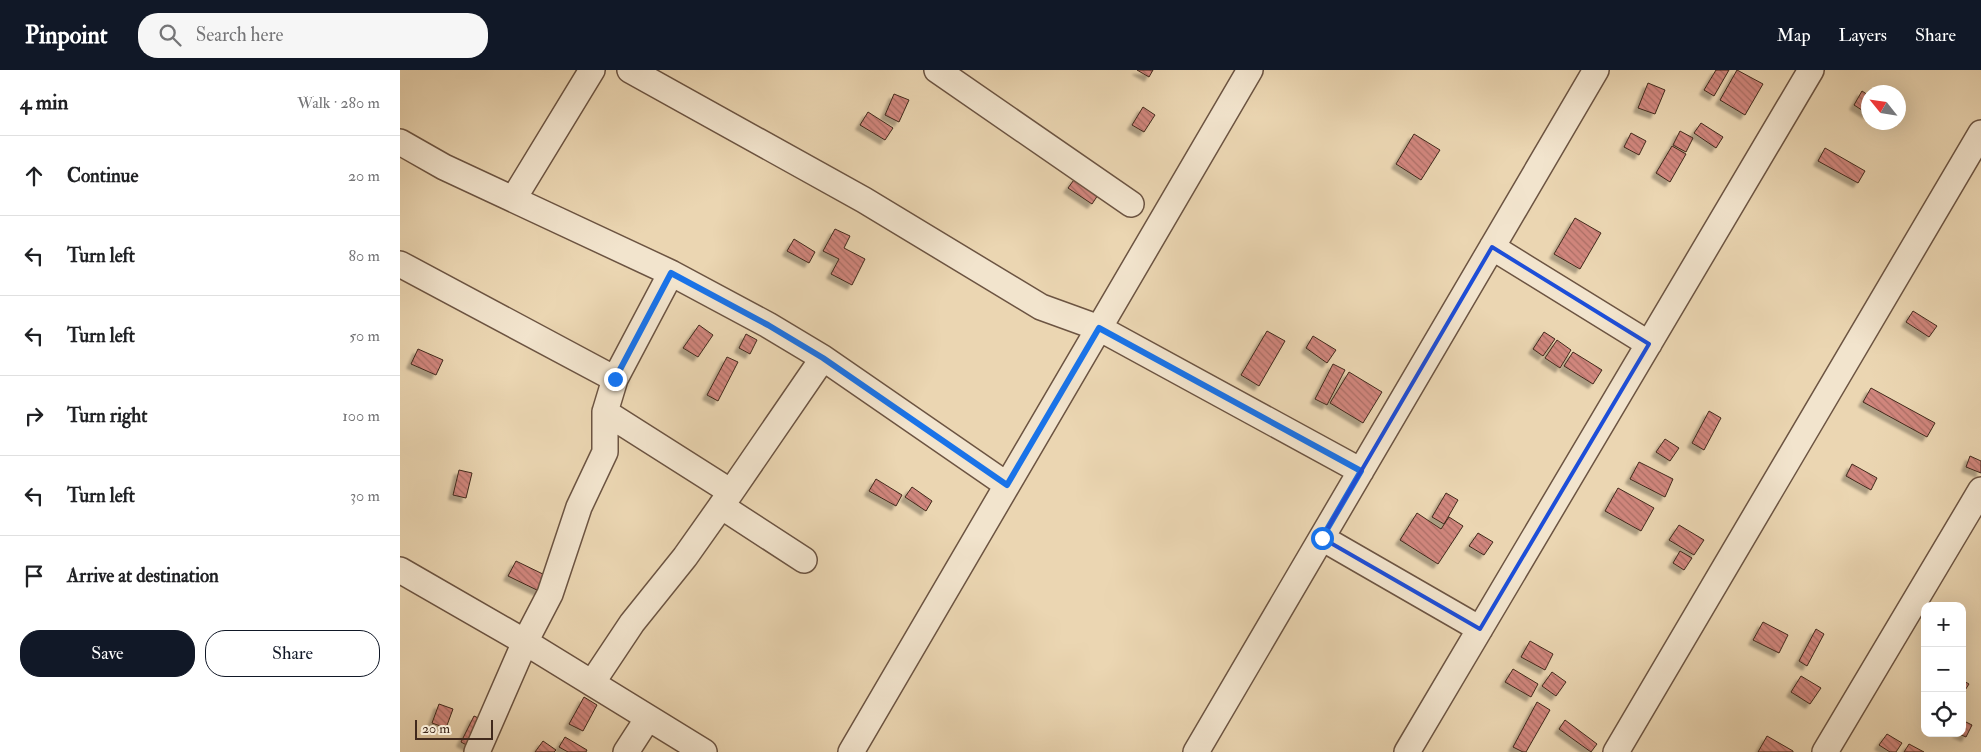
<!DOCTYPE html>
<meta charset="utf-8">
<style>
body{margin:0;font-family:"IM FELL Double Pica",serif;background:#f6f6f6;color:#202124}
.controls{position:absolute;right:15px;bottom:15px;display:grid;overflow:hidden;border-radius:10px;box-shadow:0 5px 20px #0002}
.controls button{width:45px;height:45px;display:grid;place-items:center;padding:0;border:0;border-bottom:1px solid #e0e0e0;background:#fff;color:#202124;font:25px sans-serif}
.compass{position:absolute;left:1461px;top:15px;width:45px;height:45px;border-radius:50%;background:#fff;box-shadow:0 5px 20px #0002;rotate:300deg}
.scale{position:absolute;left:15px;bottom:12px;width:78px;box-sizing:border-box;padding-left:5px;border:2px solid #41291c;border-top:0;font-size:14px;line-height:18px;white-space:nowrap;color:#41291c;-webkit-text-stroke:4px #f2e4cd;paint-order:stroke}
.stop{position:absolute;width:15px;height:15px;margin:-11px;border:4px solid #1a73e8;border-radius:50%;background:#fff}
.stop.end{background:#1a73e8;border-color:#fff;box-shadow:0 1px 5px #0008}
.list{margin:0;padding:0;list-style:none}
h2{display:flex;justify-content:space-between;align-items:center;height:65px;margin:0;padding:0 20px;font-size:21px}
h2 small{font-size:16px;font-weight:400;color:#757577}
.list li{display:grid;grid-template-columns:32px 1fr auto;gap:15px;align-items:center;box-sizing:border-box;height:80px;padding:0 20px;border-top:1px solid #e0e0e0}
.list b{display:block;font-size:19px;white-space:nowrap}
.list em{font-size:16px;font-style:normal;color:#757577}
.actions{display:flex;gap:10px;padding:15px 20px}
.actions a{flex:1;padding:11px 0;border:1px solid #111827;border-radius:20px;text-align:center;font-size:18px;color:#111827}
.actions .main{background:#111827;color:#fff}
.icon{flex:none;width:28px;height:28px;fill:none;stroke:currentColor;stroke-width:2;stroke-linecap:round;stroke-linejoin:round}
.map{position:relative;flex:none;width:1581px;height:682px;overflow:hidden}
header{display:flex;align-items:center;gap:30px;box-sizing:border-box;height:70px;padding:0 25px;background:#111827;color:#fff}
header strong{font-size:24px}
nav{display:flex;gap:28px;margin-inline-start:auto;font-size:18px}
.search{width:350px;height:45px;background:#f6f6f6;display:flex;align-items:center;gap:12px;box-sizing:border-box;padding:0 18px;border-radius:20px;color:#757577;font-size:19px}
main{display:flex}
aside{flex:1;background:#fff}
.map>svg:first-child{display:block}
</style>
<header>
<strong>Pinpoint</strong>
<div class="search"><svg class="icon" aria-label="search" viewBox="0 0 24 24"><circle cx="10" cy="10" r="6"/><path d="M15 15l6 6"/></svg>Search here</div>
<nav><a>Map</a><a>Layers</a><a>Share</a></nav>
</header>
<main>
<aside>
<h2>4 min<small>Walk · 280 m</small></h2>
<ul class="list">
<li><svg class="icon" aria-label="ahead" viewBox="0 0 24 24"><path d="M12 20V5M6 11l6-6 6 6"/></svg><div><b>Continue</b></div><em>20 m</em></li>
<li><svg class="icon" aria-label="left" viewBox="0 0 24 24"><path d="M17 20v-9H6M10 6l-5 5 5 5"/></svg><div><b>Turn left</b></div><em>80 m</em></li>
<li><svg class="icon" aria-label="left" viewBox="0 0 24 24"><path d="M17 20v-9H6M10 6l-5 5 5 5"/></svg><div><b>Turn left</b></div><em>50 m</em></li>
<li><svg class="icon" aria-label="right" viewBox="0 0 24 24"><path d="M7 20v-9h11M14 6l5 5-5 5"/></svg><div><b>Turn right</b></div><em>100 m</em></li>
<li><svg class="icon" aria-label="left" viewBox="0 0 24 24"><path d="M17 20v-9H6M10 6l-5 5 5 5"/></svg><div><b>Turn left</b></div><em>30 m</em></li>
<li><svg class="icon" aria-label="arrive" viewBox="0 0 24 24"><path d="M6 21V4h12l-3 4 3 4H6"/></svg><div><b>Arrive at destination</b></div></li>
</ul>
<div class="actions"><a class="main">Save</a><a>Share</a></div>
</aside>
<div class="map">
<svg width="1581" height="682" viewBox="0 0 1581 682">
<defs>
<pattern id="building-back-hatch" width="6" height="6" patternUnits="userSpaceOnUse" patternTransform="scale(1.25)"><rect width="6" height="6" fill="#d1867d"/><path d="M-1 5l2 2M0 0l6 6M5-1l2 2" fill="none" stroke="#ab6e66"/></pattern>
<filter id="shadow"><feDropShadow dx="-4.5" dy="4.5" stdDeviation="1" flood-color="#0004"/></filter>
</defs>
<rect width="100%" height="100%" fill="#ebd6b2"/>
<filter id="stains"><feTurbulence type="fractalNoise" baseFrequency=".004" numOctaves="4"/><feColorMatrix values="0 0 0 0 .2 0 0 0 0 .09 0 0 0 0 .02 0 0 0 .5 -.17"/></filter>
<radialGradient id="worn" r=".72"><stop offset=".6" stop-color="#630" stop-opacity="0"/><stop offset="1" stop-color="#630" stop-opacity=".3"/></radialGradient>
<path fill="url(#building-back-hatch)" stroke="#41291c" filter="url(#shadow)" d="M737 0H753L749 7Z
M1316 0H1329L1314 26 1304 20Z
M1337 0 1363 14 1345 45 1320 30Z
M1248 13 1265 20 1255 44 1238 38Z
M1462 21 1468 25V44L1454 35Z
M494 24 509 30 499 52 485 45Z
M743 37 755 45 744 62 732 55Z
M468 42 493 58 485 70 460 55Z
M1301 53 1323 67 1316 78 1294 63Z
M1280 61 1293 68 1286 82 1273 75Z
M1231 63 1246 71 1239 85 1224 77Z
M1014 64 1040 80 1021 110 996 94Z
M1272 76 1286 84 1270 112 1256 103Z
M1425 78 1465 101 1458 113 1418 91Z
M676 107 700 122 692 134 668 118Z
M1175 148 1201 163 1180 199 1154 184Z
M435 159 450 166 444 178 465 189 452 215 431 204 439 189 423 181Z
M394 169 415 182 409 193 387 181Z
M1513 241 1537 256 1529 267 1506 252Z
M299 255 313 265 298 287 283 278Z
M867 261 885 271 859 316 841 305Z
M1144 262 1155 269 1143 286 1133 279Z
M346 264 357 270 350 284 339 278Z
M913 266 936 280 927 293 906 278Z
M1157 270 1171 280 1160 298 1145 288Z
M18 279 43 290 36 305 11 294Z
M1173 282 1202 300 1193 314 1164 296Z
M327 287 338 292 318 331 307 325Z
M933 294 945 300 927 335 915 329Z
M949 302 982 322 963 353 930 333Z
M1471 318 1535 353 1527 367 1463 332Z
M1309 341 1321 348 1304 380 1292 373Z
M1265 369 1279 378 1270 391 1256 382Z
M1570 386 1581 391V403L1566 397Z
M1239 392 1273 409 1265 427 1230 409Z
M1452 394 1477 408 1471 420 1446 406Z
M59 400 72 403 66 428 53 425Z
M476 409 502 425 496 436 469 421Z
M512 417 532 431 526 441 505 427Z
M1218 418 1254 438 1241 461 1205 441Z
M1046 423 1058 430 1044 454 1032 447Z
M1017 443 1041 459 1049 447 1063 456 1038 494 1000 470Z
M1279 455 1304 470 1294 485 1269 470Z
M1078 463 1093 472 1084 485 1069 476Z
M1280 481 1292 488 1284 500 1273 493Z
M116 491 149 507 141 522 108 506Z
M1363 552 1388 565 1379 583 1353 570Z
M1416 559 1424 564 1407 596 1399 591Z
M1130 571 1153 584 1145 600 1121 587Z
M1113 599 1138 614 1131 627 1105 612Z
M1152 602 1166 612 1156 626 1142 616Z
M1401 606 1421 618 1410 634 1391 622Z
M1562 610 1569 614 1562 625Z
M184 627 197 635 183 661 169 654Z
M1137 632 1150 640 1126 682H1123L1113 677Z
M39 634 53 639 46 658 32 653Z
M74 646 85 651 72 678 61 672Z
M1165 650 1197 674 1191 682 1159 659Z
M1562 650 1572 655 1566 667 1557 663H1562Z
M1487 664 1502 673 1496 682H1490L1479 675Z
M1367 666 1393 681V682H1358Z
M165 667 187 680 186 682H168L159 677Z
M143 671 156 680 154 682H135Z
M1509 674 1524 682H1504Z"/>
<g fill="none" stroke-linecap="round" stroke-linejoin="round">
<defs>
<path id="minor" d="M230 0 464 130 641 237 699 258 961 401
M537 0 731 134
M0 72 44 97 271 203 368 255 423 288 607 415
M114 128 192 0
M1092 177 1249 274
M0 194 215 309 205 342 331 422
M215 309 271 203
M321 436 404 490
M922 468 1080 559
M0 500 125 572 304 682
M192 613 232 553 285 487 331 422 423 288
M77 682 125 572 150 524 179 437 205 382V342
M226 682 248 648
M451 682 850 0
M796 682 1196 0
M1007 682 1411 0
M1216 682 1581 63
M1425 682 1581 420"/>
</defs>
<use href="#minor" stroke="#6c5442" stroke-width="28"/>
<use href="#minor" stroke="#f2e4cd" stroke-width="25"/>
</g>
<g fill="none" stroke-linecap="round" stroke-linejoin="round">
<path stroke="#1a73e8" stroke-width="6" d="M215 309 271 203 368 255 423 288 607 415 699 258 961 401 922 468"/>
</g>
<path fill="none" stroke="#1d4ed8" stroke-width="4" stroke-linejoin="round" d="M1092 177 1249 274 1080 559 922 468Z"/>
<rect width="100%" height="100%" filter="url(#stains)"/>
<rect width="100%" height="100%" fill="url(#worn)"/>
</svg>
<div class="controls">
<button>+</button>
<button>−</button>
<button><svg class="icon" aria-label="locate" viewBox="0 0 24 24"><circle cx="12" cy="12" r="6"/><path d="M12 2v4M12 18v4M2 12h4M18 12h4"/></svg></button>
</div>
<svg class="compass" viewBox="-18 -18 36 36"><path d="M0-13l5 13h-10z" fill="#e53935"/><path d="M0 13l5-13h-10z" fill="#757577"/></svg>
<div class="scale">20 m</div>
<div class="stop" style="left:922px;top:468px"></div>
<div class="stop end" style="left:215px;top:309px"></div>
</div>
</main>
